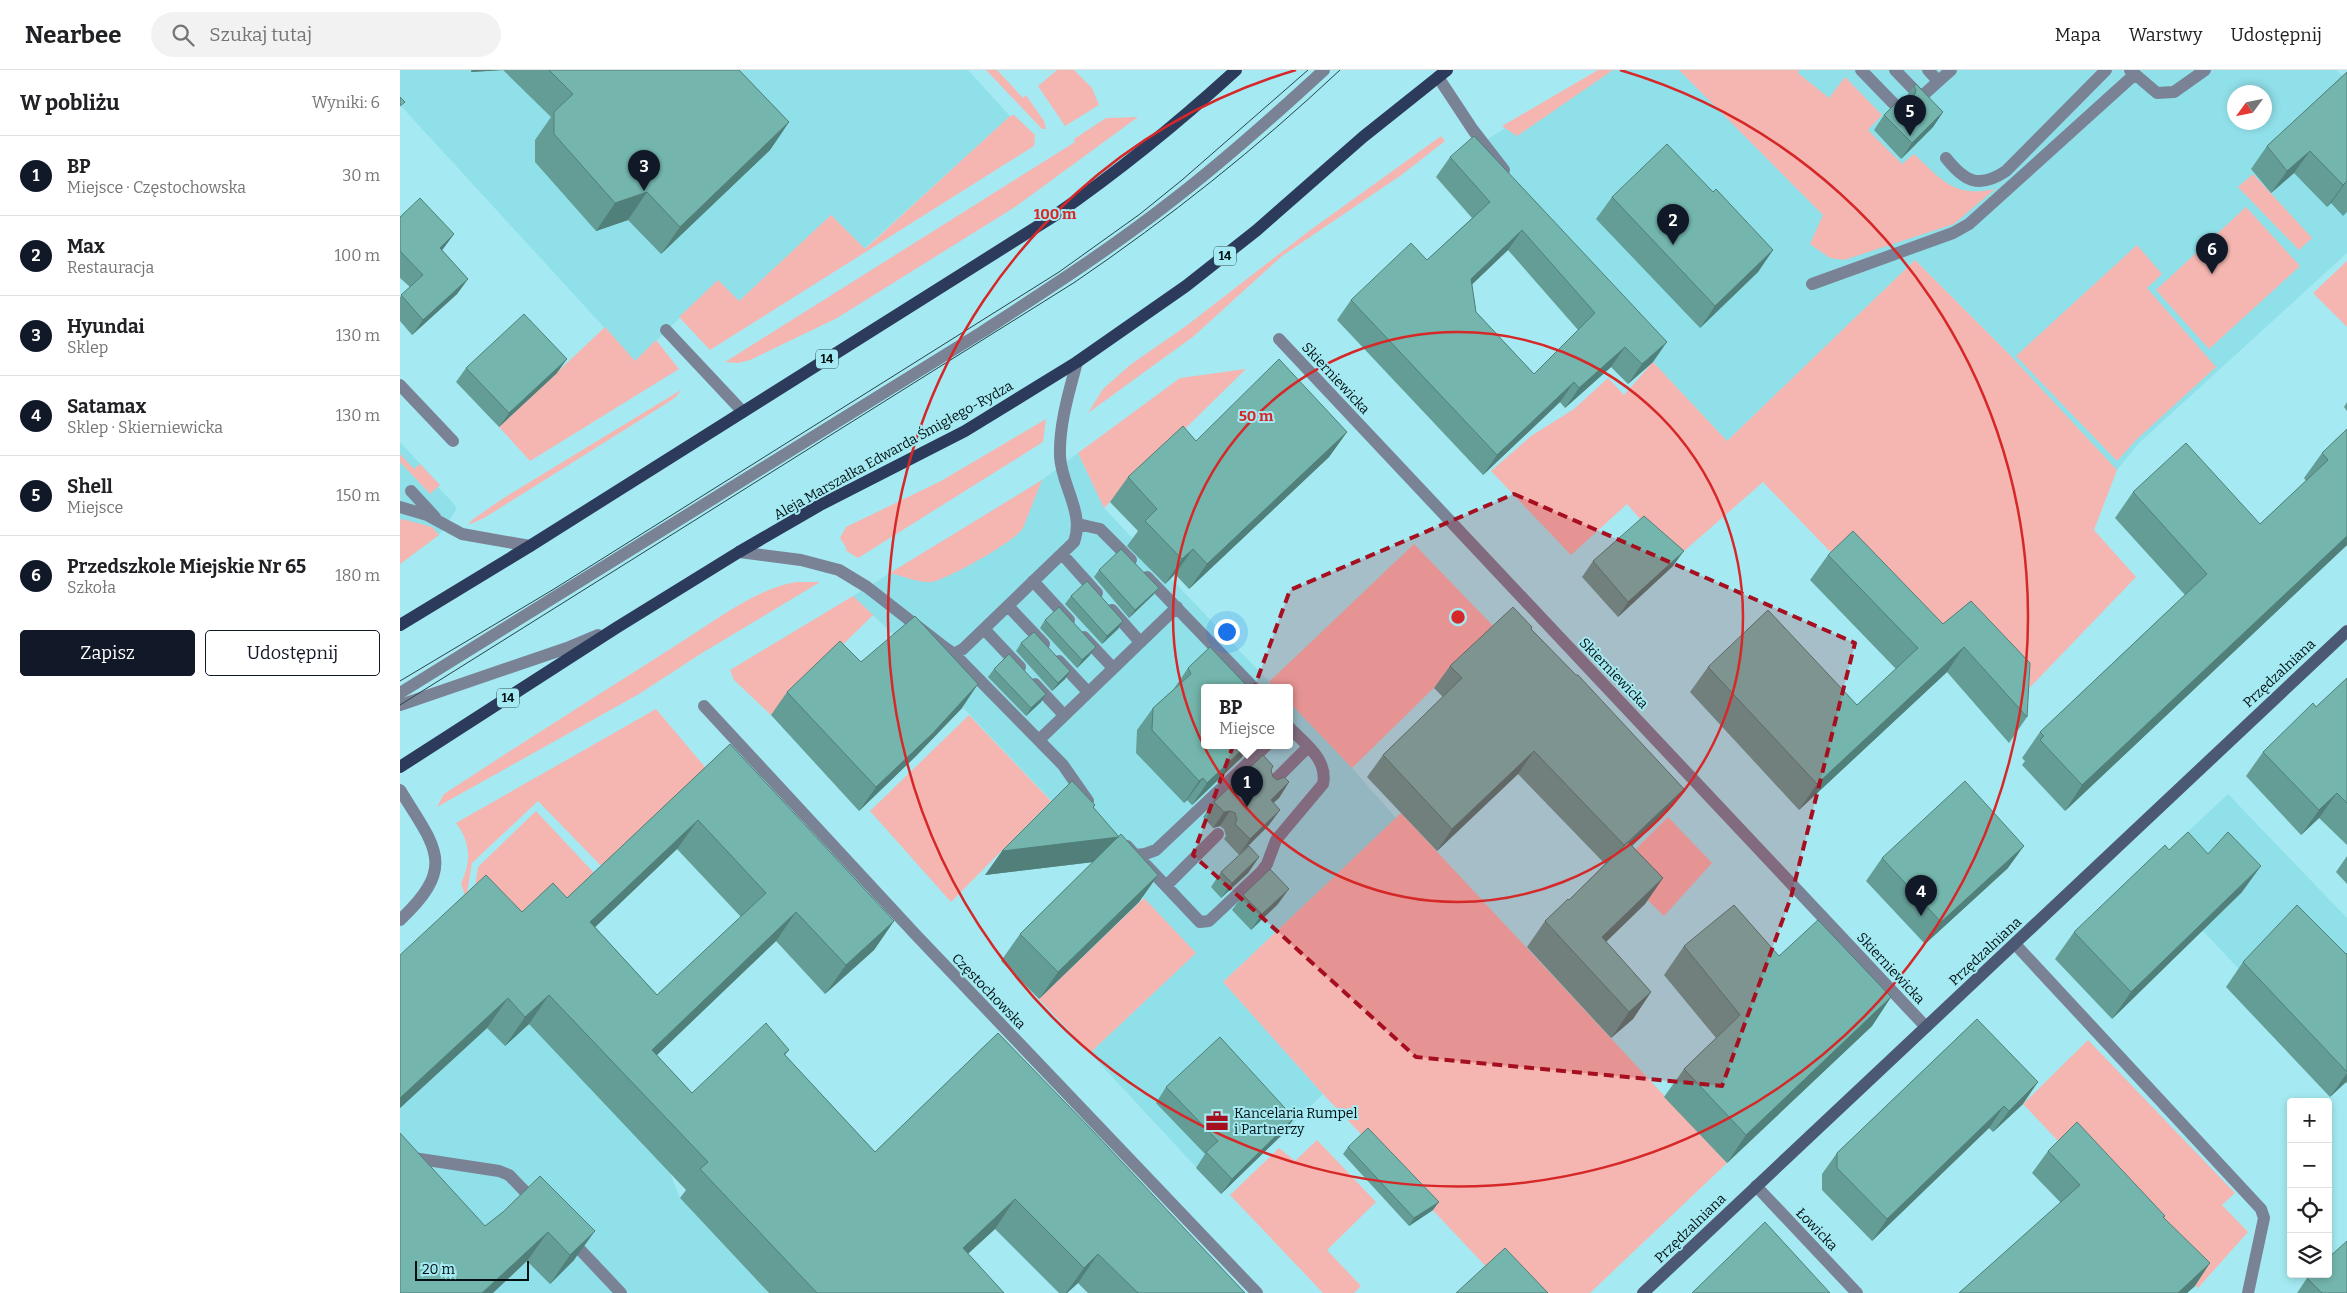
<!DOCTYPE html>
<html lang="pl">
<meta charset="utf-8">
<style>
body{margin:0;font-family:Bitter,serif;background:#f2f2f2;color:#202124}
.controls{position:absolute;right:15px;bottom:15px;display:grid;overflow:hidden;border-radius:5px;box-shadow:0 2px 8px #0003}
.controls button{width:45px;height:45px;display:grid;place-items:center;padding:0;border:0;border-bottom:1px solid #e0e0e0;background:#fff;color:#202124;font:25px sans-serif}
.compass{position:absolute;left:1827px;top:15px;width:45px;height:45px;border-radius:50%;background:#fff;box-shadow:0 2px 8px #0003;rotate:237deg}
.scale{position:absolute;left:15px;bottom:12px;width:114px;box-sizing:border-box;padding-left:5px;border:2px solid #001012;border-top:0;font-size:14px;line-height:18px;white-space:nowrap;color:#001012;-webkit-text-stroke:4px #a5eaf2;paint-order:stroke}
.you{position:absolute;left:826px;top:561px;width:18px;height:18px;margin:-12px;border:4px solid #fff;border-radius:50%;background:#1a73e8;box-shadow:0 0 0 8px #1a73e833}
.badge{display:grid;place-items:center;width:32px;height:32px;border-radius:50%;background:#111827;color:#fff;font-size:16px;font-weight:700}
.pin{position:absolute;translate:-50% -41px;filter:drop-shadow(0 1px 2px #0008)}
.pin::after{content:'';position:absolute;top:26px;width:18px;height:15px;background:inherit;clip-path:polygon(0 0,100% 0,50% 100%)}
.popup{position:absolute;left:801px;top:614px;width:92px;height:65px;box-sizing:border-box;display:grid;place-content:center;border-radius:5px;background:#fff;filter:drop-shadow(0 1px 4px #0005);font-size:16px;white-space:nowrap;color:#757577}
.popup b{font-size:19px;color:#202124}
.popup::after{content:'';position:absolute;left:50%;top:100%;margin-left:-10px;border:10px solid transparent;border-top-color:#fff}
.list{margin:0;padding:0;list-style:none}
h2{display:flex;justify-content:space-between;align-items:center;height:65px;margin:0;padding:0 20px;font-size:21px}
h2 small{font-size:16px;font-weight:400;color:#757577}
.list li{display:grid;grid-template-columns:32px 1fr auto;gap:15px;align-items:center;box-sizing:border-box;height:80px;padding:0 20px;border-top:1px solid #e0e0e0}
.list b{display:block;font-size:19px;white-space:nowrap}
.list p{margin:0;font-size:16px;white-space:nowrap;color:#757577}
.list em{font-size:16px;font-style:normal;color:#757577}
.actions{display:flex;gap:10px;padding:15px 20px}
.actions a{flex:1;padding:11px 0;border:1px solid #111827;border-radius:5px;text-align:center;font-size:18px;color:#111827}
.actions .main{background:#111827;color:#fff}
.icon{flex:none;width:28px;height:28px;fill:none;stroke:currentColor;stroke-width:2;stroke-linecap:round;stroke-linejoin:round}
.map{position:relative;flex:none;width:1947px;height:1223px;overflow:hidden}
header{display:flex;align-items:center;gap:30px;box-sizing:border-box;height:70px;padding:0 25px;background:#fff;border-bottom:1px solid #e0e0e0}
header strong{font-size:24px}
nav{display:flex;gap:28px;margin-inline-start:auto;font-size:18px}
.search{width:350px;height:45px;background:#f2f2f2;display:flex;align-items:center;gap:12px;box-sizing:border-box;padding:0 18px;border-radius:28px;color:#757577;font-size:19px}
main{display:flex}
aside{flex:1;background:#fff}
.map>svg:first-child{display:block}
</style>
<header>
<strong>Nearbee</strong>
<div class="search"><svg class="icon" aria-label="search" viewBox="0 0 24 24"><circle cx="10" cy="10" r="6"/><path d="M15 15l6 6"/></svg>Szukaj tutaj</div>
<nav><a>Mapa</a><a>Warstwy</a><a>Udostępnij</a></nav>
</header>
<main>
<aside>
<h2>W pobliżu<small>Wyniki: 6</small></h2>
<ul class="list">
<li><span class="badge">1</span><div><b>BP</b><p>Miejsce · Częstochowska</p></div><em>30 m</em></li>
<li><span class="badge">2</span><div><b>Max</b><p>Restauracja</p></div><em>100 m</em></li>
<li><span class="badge">3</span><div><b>Hyundai</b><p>Sklep</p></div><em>130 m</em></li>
<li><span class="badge">4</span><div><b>Satamax</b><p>Sklep · Skierniewicka</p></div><em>130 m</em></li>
<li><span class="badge">5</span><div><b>Shell</b><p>Miejsce</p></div><em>150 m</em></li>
<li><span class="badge">6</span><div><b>Przedszkole Miejskie Nr 65</b><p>Szkoła</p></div><em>180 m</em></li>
</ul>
<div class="actions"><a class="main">Zapisz</a><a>Udostępnij</a></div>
</aside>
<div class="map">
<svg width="1947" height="1223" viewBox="0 0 1947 1223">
<rect width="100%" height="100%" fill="#a5eaf2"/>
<path fill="#90e0e9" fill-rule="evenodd" d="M0 0H568L610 46 464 179 431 145 339 231 318 211 235 291 0 35Z
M1200 0H1936L1947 10V183L1739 373 1717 400 1609 284 1515 190 1327 371 1060 86ZM1834 22H1864V52H1834Z
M0 372 40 415 38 417 55 435 56 440 39 465 0 494Z
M678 383 704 438 875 618H804V676H890V633L952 698 996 748 823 912 923 1024 821 1124 690 983 796 883 498 569 453 526 642 410Z
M1828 724 1947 848V1013L1746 801Z
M66 829 270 1103 280 1128 369 1223H0V895Z"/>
<path fill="#f5b6b1" d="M586 0H597L623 28 626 25 644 51 646 59H642Z
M657 0H674L692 18 699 35 665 56 638 16Z
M1198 0H1213L1117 66 1102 56Z
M1279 0H1399L1398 3 1429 28 1445 7 1482 45 1468 60 1502 94 1514 84C1542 110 1554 128 1595 119L1554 154 1444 190 1430 188 1410 174 1423 145Z
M614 45 635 65 634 76 310 280 279 247 318 210 339 231 431 145 465 179 610 46Z
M738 47 615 137 437 248 350 290 338 293 325 292 675 72 674 69 706 48Z
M1041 66 1045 71 1000 106 882 186 794 266 688 343 703 319 730 295 786 256 909 161Z
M1853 104 1912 168 1899 180 1838 117Z
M1846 137 1900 196 1809 279 1756 220Z
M1737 175 1762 204 1747 218 1816 297 1737 369 1717 391 1616 286Z
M1515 190 1609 284 1717 400 1694 460 1736 507 1611 637 1525 580 1363 412 1275 489 1227 434 1171 485 1091 401 1131 366 1174 339 1208 308 1224 325 1253 292 1327 371Z
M1947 191V257L1913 223Z
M205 257 235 291 256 270 279 299 130 391 99 357Z
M846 299 710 432 704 438 678 383 780 308Z
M281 320 276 327 264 335 84 448 68 455 72 450 102 429Z
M646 349 643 372 458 488 445 480 447 479 440 468 446 457 541 411Z
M0 384 14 399 20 394 40 415 30 424 0 392Z
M642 410 623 458C616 471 546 510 531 512 518 513 503 506 490 503Z
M2 449 32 457 39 465 0 494V451Z
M1014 474 1095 558 952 698 890 633V618H875L869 612Z
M396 512H420L302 583 239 624 37 737 44 724C120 674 198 625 275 576 311 554 354 519 396 512Z
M453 526 473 545 371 645 334 610 330 600Z
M256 639 310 703 206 801 138 731 72 793 66 829 61 813C72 792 70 771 56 753Z
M569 645 651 731 551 832 470 741Z
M136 741 194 803 169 835 102 862 73 831 78 797Z
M1001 743 1327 1093 1190 1223H1111L923 1024 823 912Z
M1268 747 1312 793 1264 846 1216 799Z
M744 828 796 883 690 983 639 929Z
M1688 970 1835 1123 1822 1135 1848 1162 1798 1218 1623 1034Z
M917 1070 976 1132 927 1180 961 1216 954 1223H923L830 1125 879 1078 895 1091Z"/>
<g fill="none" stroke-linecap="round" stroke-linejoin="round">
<path stroke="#7a8396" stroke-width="12" d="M1461 0 1497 37
M1495 0 1521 27 1551 0
M1528 0 1538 11
M1730 0 1757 23 1774 22 1805 0
M1038 7 1073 60 1104 100
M1546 88C1565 112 1579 119 1606 101L1706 0
M1412 214 1553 163 1569 154 1734 5
M266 260 343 342
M11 421 35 447
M0 437 27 445 62 464 130 476
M678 454 700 459 731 490
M339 482 401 490 439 500 467 517 544 577 554 584 563 579 674 472C685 443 661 415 660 386 659 354 669 322 677 292
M662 484 697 523
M747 507 854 618
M633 511 669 550
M608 536 644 574
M712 540 740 572
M584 559 620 597
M684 567 713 598
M554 584 663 695 688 731
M659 591 688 622
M635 614 664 645
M0 623 582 262C645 221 709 180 769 133 823 92 874 46 924 0
M0 635 167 578 198 565
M639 670 777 537
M868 717 908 677
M0 720C35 777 58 796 0 850
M727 776 735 785 745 784 756 780 866 676
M746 795 800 852 809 851 861 802 867 794 876 770 923 714C928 689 905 674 890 658
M766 816 818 764
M1615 874 1861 1139 1864 1148 1848 1223
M0 1086 99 1101 109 1105 136 1133
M169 1168 221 1223"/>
<path stroke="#7a8396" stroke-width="12" d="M879 269 1526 957
M0 315 53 371
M304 636 516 865 857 1223
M1356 1116 1457 1223"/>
<path stroke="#4c5974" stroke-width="12" d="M1243 1223 1947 561"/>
<path stroke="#2c3b5b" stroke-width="12" d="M0 555 130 476 654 146C719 101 778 53 836 0
M0 697 216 558 339 482 420 435 565 361 677 292 786 216 857 160 963 67 1047 0"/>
<path stroke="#284448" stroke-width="1" d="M0 611 154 519 659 202 740 144 782 110 908 0
M0 635 675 212C769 148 857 78 940 0"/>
</g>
<path fill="#649d95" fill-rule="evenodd" d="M71 0H339L389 52 370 80 261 184 228 150 196 161 135 92V70L151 47 103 0 71 2Z
M1947 2V142L1943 146 1931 133 1927 137 1894 103 1871 123 1851 99 1867 76Z
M1514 16 1543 42 1533 57 1501 89 1474 60 1484 45 1505 28Z
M1050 87 1253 292 1228 314 1211 297 1165 338 1160 332 1083 405 937 250 951 230 1027 190 1072 148 1036 107ZM1108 180 1178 260 1134 304 1076 242 1072 214Z
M1313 122 1373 180 1358 202 1300 258 1196 149 1212 127Z
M0 147 54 164 42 180 68 209 57 224 12 265 0 251V227L10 217 0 208Z
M66 298 157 303 99 357 56 312Z
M1947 332V341L1944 337Z
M1947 359V475L1665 741 1622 695 1625 691 1622 688 1640 662 1785 525 1715 448 1733 422 1860 454 1906 411 1904 408 1922 383Z
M947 362 929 387 789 519 775 504 765 514 727 476 738 461 710 432 728 407 796 371Z
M1428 485 1543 554 1571 531 1627 647 1609 673 1547 602 1399 740 1290 622 1308 597 1457 635 1496 599 1410 510Z
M1193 491 1273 496 1218 547 1182 507Z
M699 500 759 518 753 525 729 548 694 507Z
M671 526 723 551 718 559 702 574 665 534Z
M645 550 690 585 677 598 640 558Z
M1131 559 1284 719 1268 741 1232 776 1263 808 1245 834 1206 872 1251 922 1233 949 1211 968 1127 877 1145 851 1169 830 1205 794 1118 704 1037 781 967 707 983 685 1043 627 1034 618 1050 596Z
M621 573 670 601 665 609 652 621 616 581Z
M810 577 804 676H850L841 688 792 735 787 730 784 733 736 683 737 660 753 638 773 620 788 598Z
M461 592 562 638 516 686 459 741 371 645 387 622Z
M594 599 641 632 626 646 588 607Z
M1947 608V775L1919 748 1901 765 1846 706 1863 682 1916 637Z
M330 674 494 851 474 880 425 924 376 871 256 985 292 1023 389 980 385 985 475 1082 598 963 845 1223H688L678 1213 667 1223H659L595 1159 568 1184 604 1223H369L280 1128 286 1120 129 954 105 976 87 958 0 1038V885L122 842 167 828ZM277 779 341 847 257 925 195 857Z
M871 700 873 707 877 710 889 712 879 728 873 733 869 755 839 785 824 769 826 766 824 759 820 756 813 758 803 747 814 732Z
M695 735 693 738 719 767 758 805 739 832 639 929 601 891 620 864 693 792 585 805Z
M1769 780 1842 822 1712 949 1655 889 1674 862Z
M1947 786V814L1936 802Z
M859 787 848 803 821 828 811 817 821 802Z
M1482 788 1608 798 1525 874 1466 811Z
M843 825 878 834 851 860 832 840Z
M1284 876 1379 886 1491 927 1472 956 1327 1093 1264 1027 1284 999 1316 968 1264 905Z
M1947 883V1014L1946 1012 1930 1027 1826 917 1843 892 1946 884Z
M1577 949 1623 1034 1593 1062 1589 1058 1472 1171 1422 1120V1104L1437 1083Z
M766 1017 894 1048 884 1063 821 1124 796 1098 805 1084 756 1033Z
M948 1077 1033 1140 1009 1156 943 1084Z
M1648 1081 1764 1147 1795 1216 1787 1223H1559L1661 1133 1632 1103Z
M140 1106 174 1190 150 1214 127 1191 85 1156 103 1142Z
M1907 1208 1947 1223H1897Z"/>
<path fill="#517f79" d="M73 0H103L71 2Z
M1543 42 1533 57 1501 89 1512 73Z
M389 52 370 80 261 184 280 157Z
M1910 81 1894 103 1871 123 1887 101Z
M1947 111 1931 133 1927 137 1943 115Z
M247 122 228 150 196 161 215 133Z
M1122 160 1108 180 1057 229 1071 209Z
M54 164 43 179 29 193 40 178Z
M1373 180 1358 202 1300 258 1315 236Z
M68 209 57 224 12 265 23 250Z
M1267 272 1253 292 1228 314 1242 294Z
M1225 277 1211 297 1165 338 1179 318Z
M167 289 157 303 99 357 109 343Z
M1174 312 1160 332 1083 405 1097 385Z
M947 362 929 387 789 519 807 494Z
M1947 466V475L1665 741 1682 715Z
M793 479 775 504 765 514 782 489Z
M1284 481 1273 496 1218 547 1228 532Z
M759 518 753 525 729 548 735 540Z
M723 551 718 559 702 574 707 566Z
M696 577 690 585 677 598 682 590Z
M1564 577 1547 602 1399 740 1417 714Z
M670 601 665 609 652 621 658 613Z
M578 614 562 638 516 686 459 741 476 717Z
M646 624 641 632 626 646 631 638Z
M846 676H850L841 688 792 735 807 713Z
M1134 681 1118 704 1037 781 1052 759Z
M803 708 787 730 784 733 799 711Z
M889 712 879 728 860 745 871 730Z
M1284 719 1268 741 1209 798 1225 776Z
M1937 723 1919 748 1901 765 1919 740Z
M880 740 869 755 839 785 850 769Z
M830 741 820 756 813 758 824 742Z
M298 750 277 779 169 882 190 852Z
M719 767 702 791 585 805 602 781Z
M1624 776 1608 798 1525 874 1541 852Z
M859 787 848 803 821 828 832 813Z
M1861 796 1842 822 1712 949 1731 922Z
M758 805 739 832 639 929 658 902Z
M1263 808 1245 834 1184 893 1202 867Z
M889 819 878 834 851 860 862 844Z
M396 842 376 871 231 1010 252 980Z
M494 851 474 880 425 924 446 895Z
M1251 922 1233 949 1211 968 1229 942Z
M149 925 129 954 105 976 125 947Z
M1491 927 1472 956 1327 1093 1346 1065Z
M108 928 87 958 0 1038V1028Z
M1947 1003V1010L1946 1012 1930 1027Z
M1638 1012 1623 1034 1593 1062 1609 1041Z
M1604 1036 1589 1058 1472 1171 1487 1149Z
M894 1048 884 1063 821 1124 832 1109Z
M615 1129 595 1159 542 1207 563 1178Z
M1039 1132 1033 1140 1009 1156 1014 1148Z
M195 1161 174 1190 150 1214 170 1185Z
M148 1162 127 1191 93 1223H82Z
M698 1184 678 1213 667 1223H666L684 1198Z
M1810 1193 1795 1216 1787 1223H1778Z"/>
<path fill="#74b6ad" stroke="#517f79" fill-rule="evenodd" d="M149 0H339L389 52 280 157 247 122 215 133 154 64V42L173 24Z
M1947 2V111L1943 115 1910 81 1887 101 1867 76Z
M1516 14 1543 42 1512 73 1484 45 1502 27 1509 30 1514 27 1516 20 1514 16Z
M0 27 5 32 0 36Z
M1074 66 1267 272 1242 294 1225 277 1179 318 1174 312 1097 385 951 230 1011 173 1027 190 1090 132 1050 87ZM1122 160 1195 243 1134 304 1076 242 1071 209Z
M1267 74 1313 122 1316 119 1373 180 1315 236 1212 127Z
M20 128 54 164 40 178 68 209 23 250 1 225 23 205 0 181V147Z
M124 244 167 289 109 343 66 298Z
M879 289 947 362 807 494 793 479 782 489 745 451 757 439 728 407 783 356 796 371Z
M1947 359V466L1682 715 1640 670 1644 666 1640 662 1807 504 1733 422 1786 373 1860 454 1928 390 1922 383Z
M1244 446 1284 481 1228 532 1193 491Z
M1453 461 1543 554 1571 531 1630 593 1627 647 1564 577 1417 714 1308 597 1368 540 1457 635 1518 578 1428 485Z
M721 479 759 518 735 540 699 500Z
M687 511 723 551 707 566 671 526Z
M659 537 696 577 682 590 645 550Z
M1113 537 1132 557 1131 559 1176 605H1178L1284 719 1228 772 1224 775 1134 681 1052 759 983 685 1062 608 1050 596Z
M515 546 578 614 533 663 476 717 387 622 440 571 461 592Z
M634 562 670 601 658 613 621 573Z
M810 577 849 618H804V676H846L807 713 803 708 799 711 752 660 753 638 791 604 788 598Z
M609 584 646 624 631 638 594 599Z
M1947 608V733L1937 723 1919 740 1863 682 1913 633 1916 637Z
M330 674 494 851 446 895 396 842 252 980 292 1023 366 953 389 980 384 984 475 1082 598 963 692 1060 845 1223H738L698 1184 684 1198 615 1129 563 1178 604 1223H417L300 1099 308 1092 149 925 125 947 108 928 0 1028V885L86 805 122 842 153 813 167 828ZM298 750 366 823 257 925 190 852Z
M863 685 873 696 871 700 873 707 877 710 884 707 889 712 871 730 880 740 850 769 835 754 837 750 835 743 830 741 824 742 814 732Z
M672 711 695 735 693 737 719 767 602 781Z
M1565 711 1624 776 1541 852 1482 788Z
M1788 762 1808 784 1828 762 1861 796 1731 922 1674 862 1765 775 1769 780Z
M721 764 758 805 658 902 620 864Z
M1228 772 1263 808 1202 867 1251 922 1229 942 1145 851 1168 829 1169 830Z
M849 776 859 787 832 813 821 802Z
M870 799 889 819 862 844 843 825Z
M1334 835 1379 886 1418 850 1491 927 1346 1065 1284 999 1340 945 1284 876Z
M1897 835 1946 884 1947 883V1002L1843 892Z
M1577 949 1638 1012 1609 1041 1604 1036 1487 1149 1437 1098V1083Z
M820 967 894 1048 832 1109 806 1082 818 1071 766 1017Z
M1677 1052 1765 1146 1763 1147 1810 1193 1778 1223H1559L1680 1115 1648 1081Z
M968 1058 1039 1132 1014 1148 948 1077Z
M0 1063 85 1156 103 1142 140 1106 195 1161 170 1185 148 1162 82 1223H0Z
M1365 1152 1430 1223H1292Z
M1947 1171V1223H1922L1907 1208 1911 1204H1928V1188Z
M1105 1178 1148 1223H1056Z"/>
<path fill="#a60f1f" fill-opacity="0.2" stroke="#a60f1f" stroke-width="4" stroke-dasharray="10 6" stroke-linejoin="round" d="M1114 424 1455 573 1391 827 1322 1016 1016 987 793 785 890 520Z"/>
<g fill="none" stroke="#d62828" stroke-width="2.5">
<circle cx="1058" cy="547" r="285"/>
<path d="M1220 0A570 570 0 1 1 896 0"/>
</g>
<defs>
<symbol id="office-bare" viewBox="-9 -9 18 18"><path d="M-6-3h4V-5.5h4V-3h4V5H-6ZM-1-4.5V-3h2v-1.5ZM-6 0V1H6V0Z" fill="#a60f1f" stroke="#a5eaf2" stroke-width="2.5" paint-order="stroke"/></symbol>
</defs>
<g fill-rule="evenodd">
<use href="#office-bare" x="801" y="1035" width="32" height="32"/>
</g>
<g text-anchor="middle" stroke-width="4" stroke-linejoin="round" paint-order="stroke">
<g fill="#a5eaf2" stroke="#325155" stroke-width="1">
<rect x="814" y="176.5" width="22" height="19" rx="4"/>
<rect x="416" y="279.5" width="22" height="19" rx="4"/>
<rect x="97" y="618.5" width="22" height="19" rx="4"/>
</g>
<g font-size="12" font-weight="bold" fill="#001012">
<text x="825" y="190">14</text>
<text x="427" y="293">14</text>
<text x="108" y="632">14</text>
</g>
<g font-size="14" fill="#001012" stroke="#a5eaf2">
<text transform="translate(936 308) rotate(47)" y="5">Skierniewicka</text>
<text transform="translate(493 380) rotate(-29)" y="5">Aleja Marszałka Edwarda Śmigłego-Rydza</text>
<text transform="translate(1214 603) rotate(46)" y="5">Skierniewicka</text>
<text transform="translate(1879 603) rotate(-43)" y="5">Przędzalniana</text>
<text transform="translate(1585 881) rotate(-43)" y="5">Przędzalniana</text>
<text transform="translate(1491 898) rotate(47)" y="5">Skierniewicka</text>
<text transform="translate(589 921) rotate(46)" y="5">Częstochowska</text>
<text transform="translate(1290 1158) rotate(-44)" y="5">Przędzalniana</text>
<text transform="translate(1417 1159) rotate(46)" y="5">Łowicka</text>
</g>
<g font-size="14" fill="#001012" stroke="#a5eaf2" text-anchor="start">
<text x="834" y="1048">Kancelaria Rumpel<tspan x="834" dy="16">i Partnerzy</tspan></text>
</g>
</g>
<circle cx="1058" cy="547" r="8" fill="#d62828" stroke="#a5eaf2" stroke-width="2.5"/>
<g font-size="15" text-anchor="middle" font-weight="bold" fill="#d62828" stroke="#a5eaf2" stroke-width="4" stroke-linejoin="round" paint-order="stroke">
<text x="655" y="149">100 m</text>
<text x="856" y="351">50 m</text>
</g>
</svg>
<div class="controls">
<button>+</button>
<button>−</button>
<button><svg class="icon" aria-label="locate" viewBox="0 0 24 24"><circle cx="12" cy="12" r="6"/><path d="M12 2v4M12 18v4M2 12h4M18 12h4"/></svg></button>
<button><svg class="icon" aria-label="layers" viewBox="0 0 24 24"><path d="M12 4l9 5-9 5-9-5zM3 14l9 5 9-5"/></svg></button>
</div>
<svg class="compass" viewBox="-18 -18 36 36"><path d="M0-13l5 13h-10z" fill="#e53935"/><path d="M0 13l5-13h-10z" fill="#757577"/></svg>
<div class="scale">20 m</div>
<div class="you"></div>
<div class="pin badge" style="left:847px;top:737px">1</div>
<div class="popup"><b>BP</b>Miejsce</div>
<div class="pin badge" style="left:1273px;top:175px">2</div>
<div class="pin badge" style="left:244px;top:121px">3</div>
<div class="pin badge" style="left:1521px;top:846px">4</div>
<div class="pin badge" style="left:1510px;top:66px">5</div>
<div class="pin badge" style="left:1812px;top:204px">6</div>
</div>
</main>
